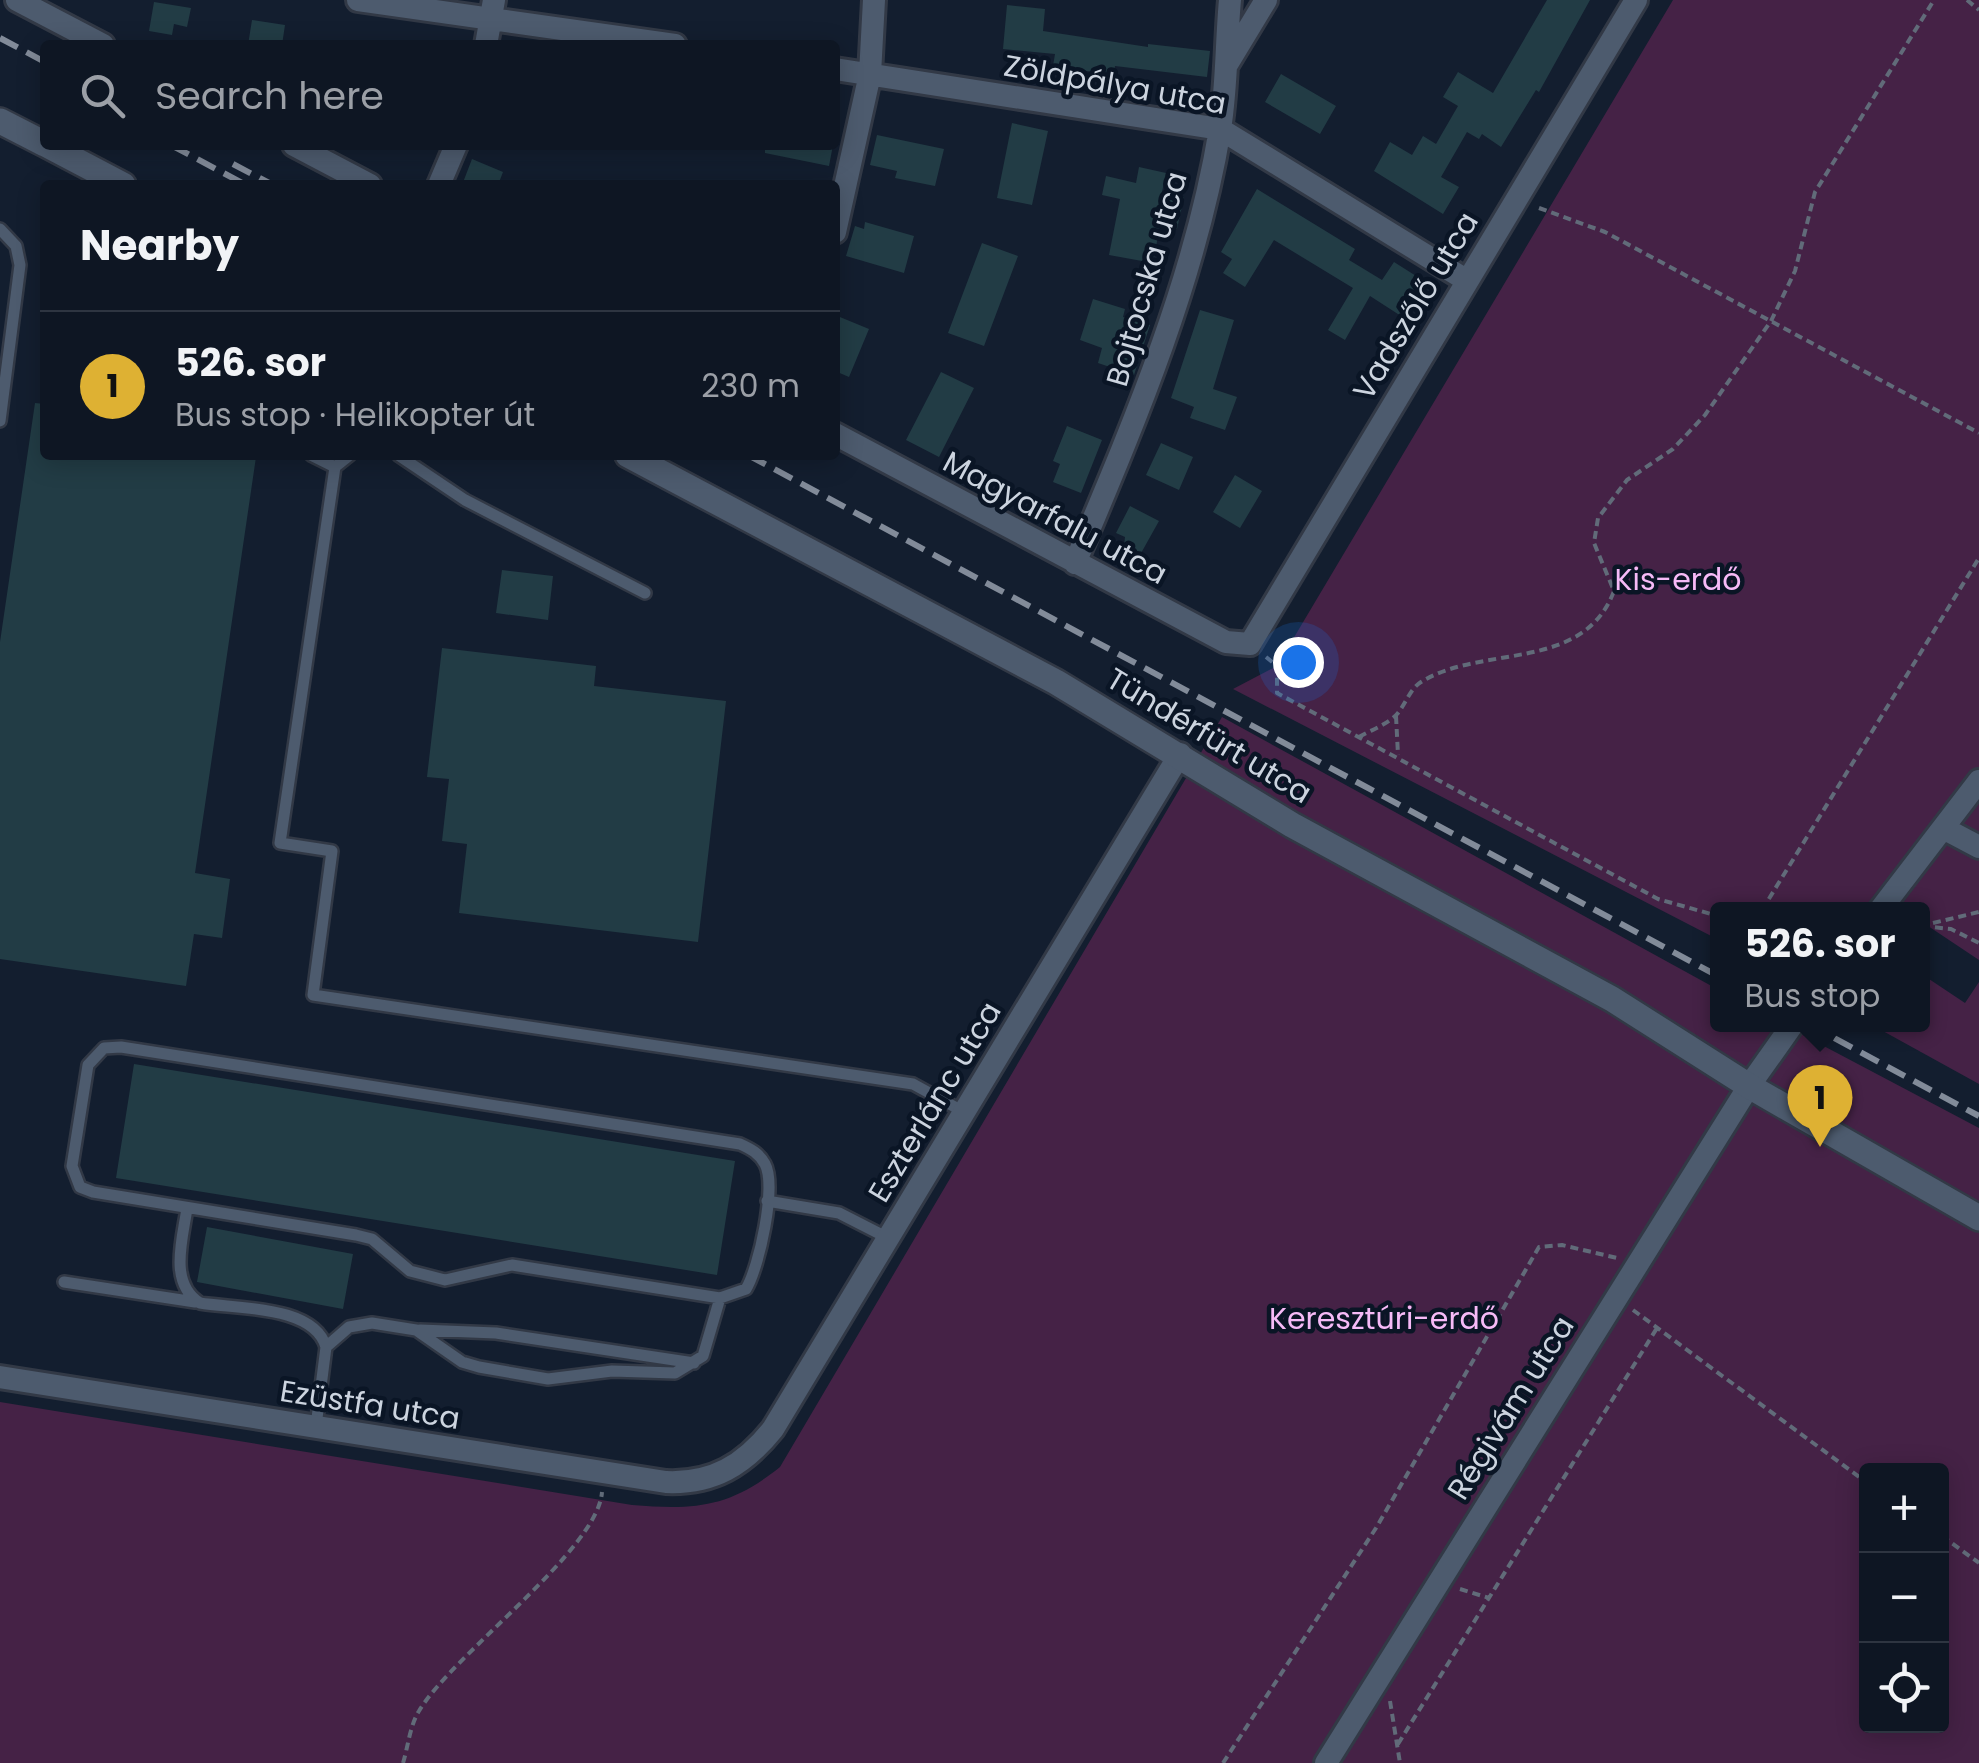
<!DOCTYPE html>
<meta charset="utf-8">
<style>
body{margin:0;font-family:Poppins,sans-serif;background:#171f2b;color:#f1f3f6}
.controls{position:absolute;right:30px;bottom:30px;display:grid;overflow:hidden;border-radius:10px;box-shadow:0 5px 25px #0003}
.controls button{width:90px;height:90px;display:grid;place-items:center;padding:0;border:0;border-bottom:2px solid #2e3541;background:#0e1623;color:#f1f3f6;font:50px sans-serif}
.you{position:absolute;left:1298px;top:662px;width:35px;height:35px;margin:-25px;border:8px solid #fff;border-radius:50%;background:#1a73e8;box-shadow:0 0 0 15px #1a73e833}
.badge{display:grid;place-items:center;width:65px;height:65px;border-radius:50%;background:#deb133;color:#111;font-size:32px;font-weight:700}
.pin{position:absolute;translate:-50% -82px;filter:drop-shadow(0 2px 5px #0008)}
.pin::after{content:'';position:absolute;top:52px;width:35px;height:30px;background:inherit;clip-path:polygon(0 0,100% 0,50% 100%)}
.popup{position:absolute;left:1710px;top:902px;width:220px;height:130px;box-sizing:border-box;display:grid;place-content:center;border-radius:10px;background:#0e1623;filter:drop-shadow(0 2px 8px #0005);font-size:32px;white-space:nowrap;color:#9b9fa6}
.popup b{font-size:38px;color:#f1f3f6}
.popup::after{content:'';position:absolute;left:50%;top:100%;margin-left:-20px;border:20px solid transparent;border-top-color:#0e1623}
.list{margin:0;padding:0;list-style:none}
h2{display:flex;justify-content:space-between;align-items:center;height:130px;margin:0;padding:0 40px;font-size:42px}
h2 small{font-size:32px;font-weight:400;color:#9b9fa6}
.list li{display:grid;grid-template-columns:65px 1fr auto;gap:30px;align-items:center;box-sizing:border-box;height:150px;padding:0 40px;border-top:2px solid #2e3541}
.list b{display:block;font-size:38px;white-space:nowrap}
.list p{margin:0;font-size:32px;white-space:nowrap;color:#9b9fa6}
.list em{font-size:32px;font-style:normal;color:#9b9fa6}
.icon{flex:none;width:55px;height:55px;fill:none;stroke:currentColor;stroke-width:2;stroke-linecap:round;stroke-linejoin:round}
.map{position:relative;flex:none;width:1979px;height:1763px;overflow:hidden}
.search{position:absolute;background:#0e1623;box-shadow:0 5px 25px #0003;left:40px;top:40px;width:800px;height:110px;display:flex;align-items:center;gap:25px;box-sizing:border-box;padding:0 35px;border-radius:10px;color:#9b9fa6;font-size:38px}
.panel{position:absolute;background:#0e1623;box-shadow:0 5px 25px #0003;left:40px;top:180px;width:800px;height:280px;border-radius:10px}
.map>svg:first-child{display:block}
</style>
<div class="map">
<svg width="1979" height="1763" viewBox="0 0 1979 1763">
<rect width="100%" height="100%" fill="#131e2f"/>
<path fill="#452246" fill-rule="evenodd" d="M1673 0H1979V960L1928 926 1923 934 1922 910H1718L1717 939 1233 689 1277 666Z
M1222 717 1717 989 1718 1024 1784 1025 1979 1128V1763H0V1402L632 1505C695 1510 729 1508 780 1467ZM1866 1470H1942V1726H1866Z
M1923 975 1965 1003 1979 982V1084L1872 1025 1922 1024Z"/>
<path fill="#223c45" d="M1547 0H1590L1539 92 1536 90 1501 147 1482 134 1479 139 1467 132 1441 177 1459 187 1443 214 1374 171 1390 142 1412 155 1423 136 1436 144 1458 106 1443 97 1458 72 1493 93Z
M154 2 191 8 187 27 174 24 172 35 149 31Z
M1007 5 1045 9 1043 31 1148 47V44L1210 51 1207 77 1115 66 1114 75 1053 66 1055 54 1003 49Z
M252 20 285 25 282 45H248Z
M1281 74 1336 106 1320 134 1265 102Z
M1012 123 1048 131 1032 205 997 198Z
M877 135 944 149 935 186 895 178 897 171 870 165Z
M765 145H833L829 166 765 153Z
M472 159 503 172 498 185H462Z
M1139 167 1166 173 1162 192 1184 197 1177 229 1160 225 1153 263 1109 255 1120 199 1102 195 1106 176 1136 183Z
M1257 189 1355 249 1349 260 1382 280 1394 262 1424 281 1401 316 1370 296 1345 340 1328 330 1353 288 1274 240 1245 287 1223 273 1232 259 1221 252Z
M865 222 914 236 904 273 846 256 855 226 864 229Z
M982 243 1018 256 984 346 948 333Z
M1093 299 1125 309 1123 317 1150 325 1134 375 1098 363 1102 348 1080 340Z
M1200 310 1234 320 1213 389 1237 397 1225 430 1190 418 1194 407 1171 398Z
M835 315 869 329 849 377 835 371Z
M941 372 974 388 939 457 906 440Z
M35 403 45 404V455L256 457 195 873 230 879 222 938 194 934 186 986 0 959V642Z
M1067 426 1102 440 1081 493 1053 482 1060 464 1053 461Z
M1161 443 1193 457 1179 490 1146 475Z
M1235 475 1262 491 1240 528 1213 512Z
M1130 506 1159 521 1140 555 1124 546 1125 537 1116 533Z
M502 570 553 576 548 620 496 613Z
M442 648 596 666 594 686 726 701 698 942 459 913 467 844 442 841 449 779 427 777Z
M134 1064 735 1161 717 1275 116 1178Z
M207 1227 353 1254 343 1309 197 1282Z"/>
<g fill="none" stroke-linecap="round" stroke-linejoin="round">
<defs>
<path id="lane" d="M0 229 16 246 20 265 0 421
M311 455 335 467 280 843 332 851 313 995 913 1084 964 1112
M398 455 465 500 645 593
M335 467 350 455
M121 1047 740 1144C751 1149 759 1153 765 1164 777 1186 759 1268 746 1289L720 1298 512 1265 445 1280 410 1271 372 1239 356 1235 93 1192 80 1187 72 1166 88 1065 104 1048Z
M767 1201 839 1213 888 1238
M187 1208C183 1238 168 1283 200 1303 237 1309 314 1305 326 1347
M64 1282 195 1302
M420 1330 496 1333 694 1363
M316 1426 326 1347 349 1327 372 1323 416 1330 462 1362 479 1367 548 1379 612 1371 675 1373 703 1356 720 1298"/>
<path id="street" d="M17 0 103 45
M358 0 675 45
M486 45 494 0
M1226 66 1266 0
M835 69 1220 129 1466 280
M294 145 370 185
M439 185 456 145
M835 232 870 74 874 0
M835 434 1226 642 1250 644 1636 0
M1075 563C1134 423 1195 281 1220 129 1227 87 1226 43 1230 0
M1945 829 1979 847
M1880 910 1979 781
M0 1377 666 1482C713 1484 744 1465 773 1429L1180 754
M1326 1763 1749 1086 1793 1024"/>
<path id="secondary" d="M0 121 45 144
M47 145 123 185
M628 455 1056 682 1292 825 1612 999 1749 1086 1979 1218"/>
</defs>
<use href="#lane" stroke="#323946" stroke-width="16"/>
<use href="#street" stroke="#323946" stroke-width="28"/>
<use href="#secondary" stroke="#323946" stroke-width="30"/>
<path stroke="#616b79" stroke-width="4" stroke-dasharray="8 5" stroke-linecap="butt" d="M1967 0 1979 10
M1539 208 1605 232 1979 433
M1266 657 1277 666V693L1658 899 1718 916
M1396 716 1398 755
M1359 737C1371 730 1389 724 1398 713 1406 703 1410 689 1421 682 1482 644 1583 673 1614 591L1594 543 1598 518 1627 480 1673 449 1705 415 1771 321 1795 271 1815 192 1934 0
M1762 910 1979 558
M1933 923 1979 912
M1922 926 1951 929 1979 943
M1633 1310 1866 1482
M1942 1536 1979 1563
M1460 1589 1489 1598
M1390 1701 1400 1763
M1398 1744 1657 1328
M403 1763C408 1747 410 1725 419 1711 453 1654 598 1550 602 1492
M1223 1763 1376 1528 1539 1247 1562 1245 1617 1258"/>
<use href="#lane" stroke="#4d5b6e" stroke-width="11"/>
<use href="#street" stroke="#4d5b6e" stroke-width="22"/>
<use href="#secondary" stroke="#4d5b6e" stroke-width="25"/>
<path stroke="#828b99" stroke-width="6" stroke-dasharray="20 10" stroke-linecap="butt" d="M0 38 45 62
M171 145 246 185
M233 164 273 185
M748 455 1718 976
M1808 1024 1979 1116"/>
</g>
<g text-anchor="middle" stroke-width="9" stroke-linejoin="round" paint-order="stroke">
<g font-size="30" fill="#ccd4df" stroke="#0a1525">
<text transform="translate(1115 85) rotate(10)" y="10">Zöldpálya utca</text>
<text transform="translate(1147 279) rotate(-74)" y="10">Bojtocska utca</text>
<text transform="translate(1416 306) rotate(-59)" y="10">Vadszőlő utca</text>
<text transform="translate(1055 518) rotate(28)" y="10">Magyarfalu utca</text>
<text transform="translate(1209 736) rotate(31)" y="10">Tündérfürt utca</text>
<text transform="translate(935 1102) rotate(-59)" y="10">Eszterlánc utca</text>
<text transform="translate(370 1405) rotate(9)" y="10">Ezüstfa utca</text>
<text transform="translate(1511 1408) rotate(-58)" y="10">Régivám utca</text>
</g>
<g font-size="30" fill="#f6baf7" stroke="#0a1525">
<text x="1678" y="590">Kis-erdő</text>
<text x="1384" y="1329">Keresztúri-erdő</text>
</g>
</g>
</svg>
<div class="controls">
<button>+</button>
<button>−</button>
<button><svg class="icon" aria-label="locate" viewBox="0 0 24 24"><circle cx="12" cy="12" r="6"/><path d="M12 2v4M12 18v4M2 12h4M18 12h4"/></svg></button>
</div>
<div class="you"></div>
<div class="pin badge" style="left:1820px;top:1147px">1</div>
<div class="popup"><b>526. sor</b>Bus stop</div>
<div class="search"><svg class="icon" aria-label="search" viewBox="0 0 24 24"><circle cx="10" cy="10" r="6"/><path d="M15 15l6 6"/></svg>Search here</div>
<section class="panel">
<h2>Nearby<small></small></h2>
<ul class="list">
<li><span class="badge">1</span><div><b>526. sor</b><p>Bus stop · Helikopter út</p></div><em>230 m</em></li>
</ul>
</section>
</div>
